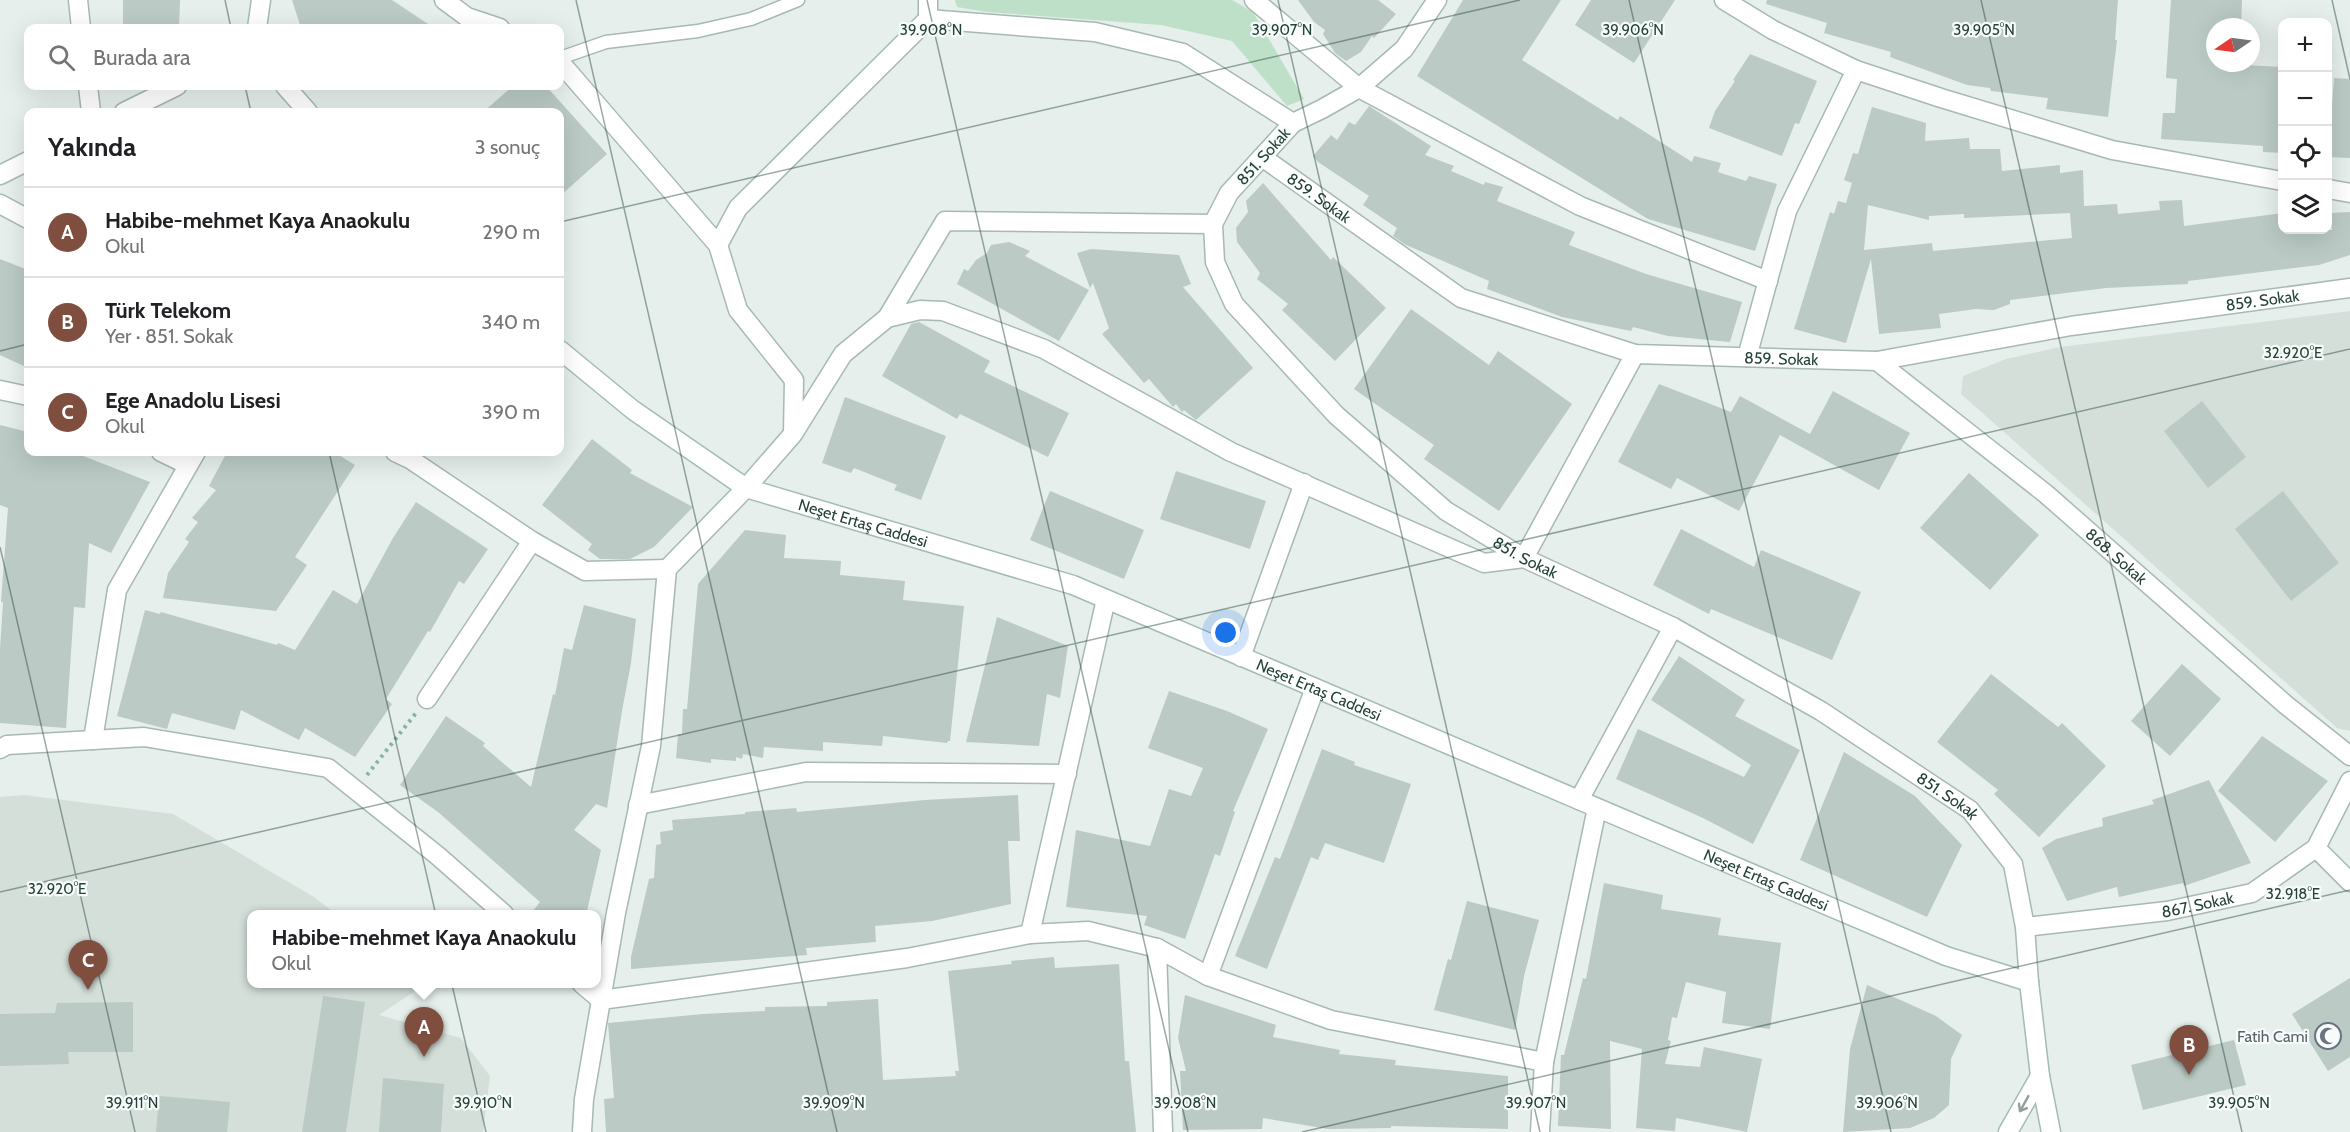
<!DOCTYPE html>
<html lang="tr">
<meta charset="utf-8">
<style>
body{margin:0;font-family:Cabin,sans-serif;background:#f6f6f6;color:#202124}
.controls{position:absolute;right:18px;top:18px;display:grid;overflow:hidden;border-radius:12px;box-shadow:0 6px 24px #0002}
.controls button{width:54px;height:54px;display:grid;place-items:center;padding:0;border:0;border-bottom:2px solid #e0e0e0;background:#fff;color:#202124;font:30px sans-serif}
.compass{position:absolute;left:2206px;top:18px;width:54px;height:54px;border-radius:50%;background:#fff;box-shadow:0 6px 24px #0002;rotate:257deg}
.you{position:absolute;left:1226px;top:633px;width:21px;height:21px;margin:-15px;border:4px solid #fff;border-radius:50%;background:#1a73e8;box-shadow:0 0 0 9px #1a73e833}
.badge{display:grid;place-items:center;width:39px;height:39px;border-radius:50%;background:#7f4e3f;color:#fff;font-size:20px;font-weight:700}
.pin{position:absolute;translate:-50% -50px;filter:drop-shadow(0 2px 3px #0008)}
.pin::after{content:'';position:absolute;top:32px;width:21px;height:18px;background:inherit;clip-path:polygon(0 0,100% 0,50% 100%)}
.popup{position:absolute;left:247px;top:910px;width:354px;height:78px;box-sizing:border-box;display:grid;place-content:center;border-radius:12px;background:#fff;filter:drop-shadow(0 2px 4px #0005);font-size:20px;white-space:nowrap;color:#757577}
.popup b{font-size:22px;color:#202124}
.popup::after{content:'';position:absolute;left:50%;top:100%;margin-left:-12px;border:12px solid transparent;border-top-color:#fff}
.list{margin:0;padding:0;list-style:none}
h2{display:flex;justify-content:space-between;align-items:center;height:78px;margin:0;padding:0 24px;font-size:26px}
h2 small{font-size:20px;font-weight:400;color:#757577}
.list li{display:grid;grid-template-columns:39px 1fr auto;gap:18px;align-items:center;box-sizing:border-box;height:90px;padding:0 24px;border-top:2px solid #e0e0e0}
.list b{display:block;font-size:22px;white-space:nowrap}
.list p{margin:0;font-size:20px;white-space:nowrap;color:#757577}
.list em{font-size:20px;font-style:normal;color:#757577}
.icon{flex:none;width:33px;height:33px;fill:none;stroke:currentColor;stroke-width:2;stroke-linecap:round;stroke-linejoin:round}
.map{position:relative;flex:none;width:2350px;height:1132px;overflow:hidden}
.search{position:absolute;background:#fff;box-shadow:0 6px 24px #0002;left:24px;top:24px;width:540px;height:66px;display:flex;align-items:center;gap:15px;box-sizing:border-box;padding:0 21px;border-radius:12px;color:#757577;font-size:22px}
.panel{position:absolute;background:#fff;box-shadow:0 6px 24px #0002;left:24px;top:108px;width:540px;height:348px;border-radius:12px}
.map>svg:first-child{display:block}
</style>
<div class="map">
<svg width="2350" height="1132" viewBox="0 0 2350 1132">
<rect width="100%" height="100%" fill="#e6efeb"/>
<path fill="#d4dfda" d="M2350 311V731L2337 728 1961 394 1963 376 2006 359 2060 347Z
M24 795 173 814 314 897 336 914H252V984H408L415 991 379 1015 461 1038 490 1076 483 1132H0V797Z"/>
<path fill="#bfe0c8" d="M955 0H1232L1253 12 1304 99 1287 106 1232 41 1161 25 987 12 957 7Z"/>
<path fill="#bbcac4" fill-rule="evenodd" d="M123 0H180L179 28H123Z
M292 0H392L434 28H301Z
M1298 0H1378L1396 14 1374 38 1372 36 1361 52 1346 61 1335 53 1323 34 1325 30 1314 22Z
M1463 0H1561L1522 60 1618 120 1620 116 1692 162 1694 156 1721 163 1718 172 1746 181 1749 176 1777 184 1755 251 1648 219 1417 76Z
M1591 0H1675L1634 63 1575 25Z
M1767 0H2118L2115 40H2117L2108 117 2046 109 2048 98 1991 91 1990 88 1967 85 1890 57 1891 52 1824 33 1827 23 1766 4Z
M2171 0H2242L2241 27H2215V63H2246L2245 65 2283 67V153L2263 152V146L2161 139 2163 113H2175L2177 79 2166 78Z
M1750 54 1817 81 1799 124 1795 123 1782 156 1709 128 1715 111 1735 81 1733 80Z
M2334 78 2350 79V158L2328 157Z
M513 86H546L607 154 560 196V112H483Z
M1369 106 1431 146 1425 155 1454 166 1451 171 1484 185 1485 182 1503 187 1497 201 1575 232 1569 245 1646 274 1742 302 1730 342 1668 336 1633 327 1631 331 1562 317 1487 289 1489 281 1404 244 1393 236 1397 228 1363 205 1369 196 1318 162 1313 156 1331 135 1337 140 1349 122 1355 125Z
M1872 107 1926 123 1925 141 1969 138 1970 149H2000L2002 171 2060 165V173L2083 170 2084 206 2117 204 2118 214 2160 210 2159 201 2182 200 2184 226 2283 213V230H2332L2330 213 2350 212V255L2319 265 2188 281V284L2106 288 2010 300V304L1994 310 1976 309 1939 314 1941 328 1879 334 1871 259 1846 343 1794 329 1830 212 1834 214 1838 201 1846 203 1852 183 1844 180 1853 153 1858 154ZM1868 205 1929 220V216L1964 214V218L2070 213 2072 238 1933 251 1932 243 1864 250Z
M1263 183 1331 260 1333 257 1386 308 1335 361 1282 310 1288 304 1257 279 1260 273 1237 242 1236 228 1248 212 1246 201Z
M1009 242 1030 251 1025 256 1089 290 1059 341 957 284 964 269 968 271 976 260 987 253 991 245Z
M1091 249 1179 255 1191 284 1183 287 1253 368 1196 420 1184 410 1182 412 1176 404 1173 407 1149 379 1144 383 1102 334 1109 328 1093 283 1090 288 1077 253Z
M0 259 28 270V368L0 355Z
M1411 309 1489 365 1498 351 1572 404 1499 511 1424 459 1434 445 1354 389Z
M919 322 990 361 984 372 1069 413 1048 457 960 414 957 419 882 376 911 324Z
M1659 384 1731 412 1740 396 1810 434 1833 391 1910 433 1879 490 1780 435 1739 511 1677 478 1671 489 1618 462Z
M845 397 946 436 921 500 894 490 897 485 854 468 851 473 822 463Z
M2202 401 2246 457 2208 488 2164 431Z
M0 425 28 432V452H73L150 482 111 553 89 543 85 608 74 607 66 728 0 723V649L3 602H1L8 508 0 505Z
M592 439 632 470 630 473 693 507 654 547 630 559H600L588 550 592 544 542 505Z
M227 452H334L355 465 295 557 307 565 276 611 163 598 168 573 189 542 185 539 198 522 192 518 216 490 209 486Z
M1176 471 1266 501 1250 549 1160 519Z
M1969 473 2039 535 1990 590 1920 528Z
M1050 491 1144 530 1124 579 1030 540Z
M2283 491 2339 563 2291 601 2235 529Z
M416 502 488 549 464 584 459 581 430 632 428 631 386 699 392 704 355 757 305 728 299 740 241 710 235 730 172 713 167 729 117 716 145 610 160 614 161 612 277 645 278 643 295 650 333 590 357 604 393 538Z
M1681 529 1754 567 1761 550 1861 592 1832 660 1711 609 1709 614 1653 585Z
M745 530 786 535 784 558 841 561 840 575 905 581 903 600 964 606 950 741H948L947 743 883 736 882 746 823 742V751L764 747 763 758 743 754 742 759 736 757V761L711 759V763L676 758 678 734H682L683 709H687L698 584Z
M584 605 636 619 631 663 622 711 607 808 596 804 574 830 601 850 586 915H530L540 902 438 812 400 785 446 716 485 743 483 746 531 787 553 694 555 695 564 648 572 650Z
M997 617 1068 646 1060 698 1047 694 1039 746 966 742Z
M1679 656 1745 700 1735 716 1800 750 1753 844 1703 818 1616 779 1638 729 1744 777 1751 765 1651 700Z
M2182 664 2221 699 2170 756 2131 721Z
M1991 674 2058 727 2062 723 2106 766 2039 837 1994 794 1998 790 1937 742Z
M1169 691 1227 711 1268 729 1233 811 1235 812 1220 856 1215 854 1185 939 1144 925 1147 916 1066 907 1076 830 1150 846 1169 789 1191 796 1203 768 1148 748Z
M2262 736 2328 781 2275 842 2218 791Z
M1322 749 1355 762 1354 765 1411 784 1384 863 1325 843 1318 860 1311 857 1267 969 1235 956 1275 857 1280 859Z
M1844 752 1915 796 1962 845 1927 917 1800 860Z
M2209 780 2251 863 2184 886 2183 883 2119 897 2117 887 2067 901 2042 848 2056 839 2103 826 2102 818 2154 804 2152 800Z
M1018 795 1020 841H1008L1011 904 932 921 875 926 876 942 806 948 807 955 631 969V957L649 879 654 878 656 845 661 844 660 832 673 830 672 820 745 814V812L796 808 797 812 925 800Z
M1604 883 1663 895 1661 909 1721 918 1718 935 1781 943 1770 1029 1722 1023 1726 992 1686 982 1677 1018 1672 1017 1668 1040 1671 1041 1665 1064 1700 1067 1704 1047 1762 1059 1747 1132 1676 1118 1675 1131 1636 1128 1642 1049 1610 1041 1611 1129 1558 1126 1561 1055H1564L1583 978 1586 979Z
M1467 901 1539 920 1524 976 1515 1030 1434 1010 1448 959 1451 960Z
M1054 957 1055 968 1119 964 1125 1061H1129L1136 1132H606L604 1099 614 1098 608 1023 703 1014 765 1011V1007L827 1006V1002L878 999 883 1080 956 1076 955 1071H959L948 971 1012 964 1011 961Z
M2350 978V1057L2328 1071 2292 1014Z
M1867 985 1936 1016 1962 1035 1951 1059 1949 1105 1934 1118 1910 1128 1843 1132 1850 1049Z
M1185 995 1276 1025 1273 1037 1340 1050 1339 1054 1396 1060 1395 1065 1508 1076V1129L1391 1126V1128L1328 1129 1263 1118 1262 1129 1183 1130 1180 1071H1186L1178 1038Z
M323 996 365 1002 346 1132H302Z
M133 1002V1052H68L69 1064 0 1066V1014L55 1013 57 1003Z
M2234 1040 2246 1085 2143 1110 2131 1065Z
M383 1078 444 1084 441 1132H379Z
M159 1096 230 1102 227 1132H156Z"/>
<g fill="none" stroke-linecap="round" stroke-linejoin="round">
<defs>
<path id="service" d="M560 58 606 42 698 31 751 19 798 0"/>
<g id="minor">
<path d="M78 0 81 28"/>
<path d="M444 0 467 17 500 28"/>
<path d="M928 0V19"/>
<path d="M1254 0 1359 88 1580 206 1768 281"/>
<path id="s1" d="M1437 0 1404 49 1359 88 1322 109 1293 123 1229 193 1213 224 1215 262 1234 304 1336 415 1446 511 1524 558 1673 627 1821 711 1970 810 2013 864 2025 927 2029 982"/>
<path d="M1724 0 1773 30 1856 70 1941 98 2112 150 2282 181"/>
<path d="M560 62 718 245 738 310 794 380 793 433"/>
<path d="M88 86 91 112"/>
<path id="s2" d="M1262 157 1461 298 1635 354 1877 361 2071 326 2350 288"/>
<path d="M2328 189 2350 193"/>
<path d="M0 204 28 219"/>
<path d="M718 245 738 208 928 19 1095 32 1183 53 1293 123"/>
<path d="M887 318 945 221 1213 224"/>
<path d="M1747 357 1787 211 1856 70"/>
<path id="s3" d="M1877 361 2046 494 2286 705 2350 756"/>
<path d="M0 390 28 396"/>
<path d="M161 452 188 465"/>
<path d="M395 452 410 459 532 541 585 571 667 569"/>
<path d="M1241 657 1304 483"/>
<path d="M427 699 532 541"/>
<path d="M93 740 117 590 196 452"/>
<path d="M0 749 7 745 144 737 328 768 438 856 504 914"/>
<path d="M1579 800 1673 627"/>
<path d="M638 805 806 772 1067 774"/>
<path d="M2316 848 2350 882"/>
<path id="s4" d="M2025 927 2167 911 2252 893 2316 848 2350 781"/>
<path d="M1030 934 1106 599"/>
<path d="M1157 948 1163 1132"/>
<path d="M1208 976 1315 688"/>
<path d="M582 984 601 1000 907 958 1030 934 1088 931 1157 948 1208 976 1331 1020 1544 1062 1597 808"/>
<path d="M582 1132 584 1099 616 913 651 746 667 569 746 488 793 434 843 354 887 318 920 310 943 311 1044 349 1231 452 1484 563 1524 558 1635 354"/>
<path d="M1540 1132 1544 1062"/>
</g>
<path id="tertiary" d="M124 112 177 86
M0 175 28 161"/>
<g id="secondary">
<path d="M257 28 261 0"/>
<path d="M285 86 308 112"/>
<path id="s5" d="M560 350 633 410 746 488 1073 585 1946 956 2029 982 2040 1076 2051 1132"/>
<path d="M2008 1132 2040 1076"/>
</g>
</defs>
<use href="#service" stroke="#a8b8b2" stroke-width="15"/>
<use href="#minor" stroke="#a8b8b2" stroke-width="21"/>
<use href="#tertiary" stroke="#a8b8b2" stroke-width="21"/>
<use href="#secondary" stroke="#a4bbb3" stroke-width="21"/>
<path stroke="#86b3a5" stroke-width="4" stroke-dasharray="3 4.5" stroke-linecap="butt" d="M367 775 416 713"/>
<use href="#service" stroke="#fff" stroke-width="12"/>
<use href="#minor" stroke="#fff" stroke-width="18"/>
<use href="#tertiary" stroke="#fff" stroke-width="18"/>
<use href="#secondary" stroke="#fff" stroke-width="18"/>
</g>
<defs><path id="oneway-shaft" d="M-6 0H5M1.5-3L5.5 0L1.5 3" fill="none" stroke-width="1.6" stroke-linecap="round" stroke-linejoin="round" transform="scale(1.5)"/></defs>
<use stroke="#92a09c" href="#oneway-shaft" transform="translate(2024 1104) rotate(119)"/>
<path fill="none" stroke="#24423a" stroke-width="1.5" stroke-opacity="0.45" d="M225 0 231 28M576 0 837 1132M927 0 1188 1132M1278 0 1540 1132M1629 0 1891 1132M1981 0 2242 1132M2332 0 2350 79M245 86 251 112M560 222 1520 0M0 351 28 344M329 452 486 1132M0 547 135 1132M0 892 2350 349M1302 1132 2350 890"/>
<defs>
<symbol id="mosque-ring" viewBox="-11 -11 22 22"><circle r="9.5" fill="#f7fbf9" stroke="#6b7280" stroke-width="1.5"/><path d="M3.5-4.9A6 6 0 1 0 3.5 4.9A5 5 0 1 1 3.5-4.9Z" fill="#6b7280"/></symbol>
</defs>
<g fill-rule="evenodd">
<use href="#mosque-ring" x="2313" y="1021" width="30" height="30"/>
</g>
<g text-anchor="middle" stroke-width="4.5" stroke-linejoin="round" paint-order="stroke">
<g font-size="16" fill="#24423a" stroke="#f7fbf9">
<text transform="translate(1263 156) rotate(-48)" y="6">851. Sokak</text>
<text dy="6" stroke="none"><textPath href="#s2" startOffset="70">859. Sokak</textPath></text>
<text dy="6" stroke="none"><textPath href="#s2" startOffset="1059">859. Sokak</textPath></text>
<text dy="6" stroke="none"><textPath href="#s2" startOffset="573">859. Sokak</textPath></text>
<text dy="6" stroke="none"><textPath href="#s5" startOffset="354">Neşet Ertaş Caddesi</textPath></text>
<text dy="6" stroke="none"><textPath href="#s1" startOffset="796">851. Sokak</textPath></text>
<text dy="6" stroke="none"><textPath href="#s3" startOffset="309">868. Sokak</textPath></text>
<text dy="6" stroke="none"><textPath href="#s5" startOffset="840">Neşet Ertaş Caddesi</textPath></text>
<text dy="6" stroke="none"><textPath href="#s1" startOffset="1282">851. Sokak</textPath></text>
<text dy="6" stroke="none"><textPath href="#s5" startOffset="1326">Neşet Ertaş Caddesi</textPath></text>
<text dy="6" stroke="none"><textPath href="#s4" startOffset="174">867. Sokak</textPath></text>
</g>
<g font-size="16" fill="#5b616d" stroke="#f7fbf9" text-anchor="end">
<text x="2308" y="1042">Fatih Cami</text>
</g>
</g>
<g font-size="15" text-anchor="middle" fill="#24423a" stroke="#f7fbf9" stroke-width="4.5" stroke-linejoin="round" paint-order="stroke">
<text x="931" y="35">39.908°N</text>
<text x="1282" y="35">39.907°N</text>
<text x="1633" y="35">39.906°N</text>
<text x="1984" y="35">39.905°N</text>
<text x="2293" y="358">32.920°E</text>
<text x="57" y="894">32.920°E</text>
<text x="2293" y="899">32.918°E</text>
<text x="132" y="1108">39.911°N</text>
<text x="483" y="1108">39.910°N</text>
<text x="834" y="1108">39.909°N</text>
<text x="1185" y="1108">39.908°N</text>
<text x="1536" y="1108">39.907°N</text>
<text x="1887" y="1108">39.906°N</text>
<text x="2239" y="1108">39.905°N</text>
</g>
</svg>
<div class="controls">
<button>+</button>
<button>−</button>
<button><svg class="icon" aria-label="locate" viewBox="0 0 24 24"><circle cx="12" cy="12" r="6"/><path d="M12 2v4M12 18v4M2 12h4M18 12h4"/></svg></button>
<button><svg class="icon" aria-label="layers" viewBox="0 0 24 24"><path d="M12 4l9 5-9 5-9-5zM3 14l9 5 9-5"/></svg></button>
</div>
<svg class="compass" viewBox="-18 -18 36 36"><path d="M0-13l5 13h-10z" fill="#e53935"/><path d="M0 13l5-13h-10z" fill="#757577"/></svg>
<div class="you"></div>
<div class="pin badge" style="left:424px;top:1057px">A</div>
<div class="popup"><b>Habibe-mehmet Kaya Anaokulu</b>Okul</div>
<div class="pin badge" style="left:2189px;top:1075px">B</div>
<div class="pin badge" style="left:88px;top:990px">C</div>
<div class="search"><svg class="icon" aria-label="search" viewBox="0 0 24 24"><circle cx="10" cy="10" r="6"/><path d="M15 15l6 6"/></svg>Burada ara</div>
<section class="panel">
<h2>Yakında<small>3 sonuç</small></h2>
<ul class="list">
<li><span class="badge">A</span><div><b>Habibe-mehmet Kaya Anaokulu</b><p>Okul</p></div><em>290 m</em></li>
<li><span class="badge">B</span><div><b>Türk Telekom</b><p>Yer · 851. Sokak</p></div><em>340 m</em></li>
<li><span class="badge">C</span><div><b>Ege Anadolu Lisesi</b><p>Okul</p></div><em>390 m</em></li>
</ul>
</section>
</div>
